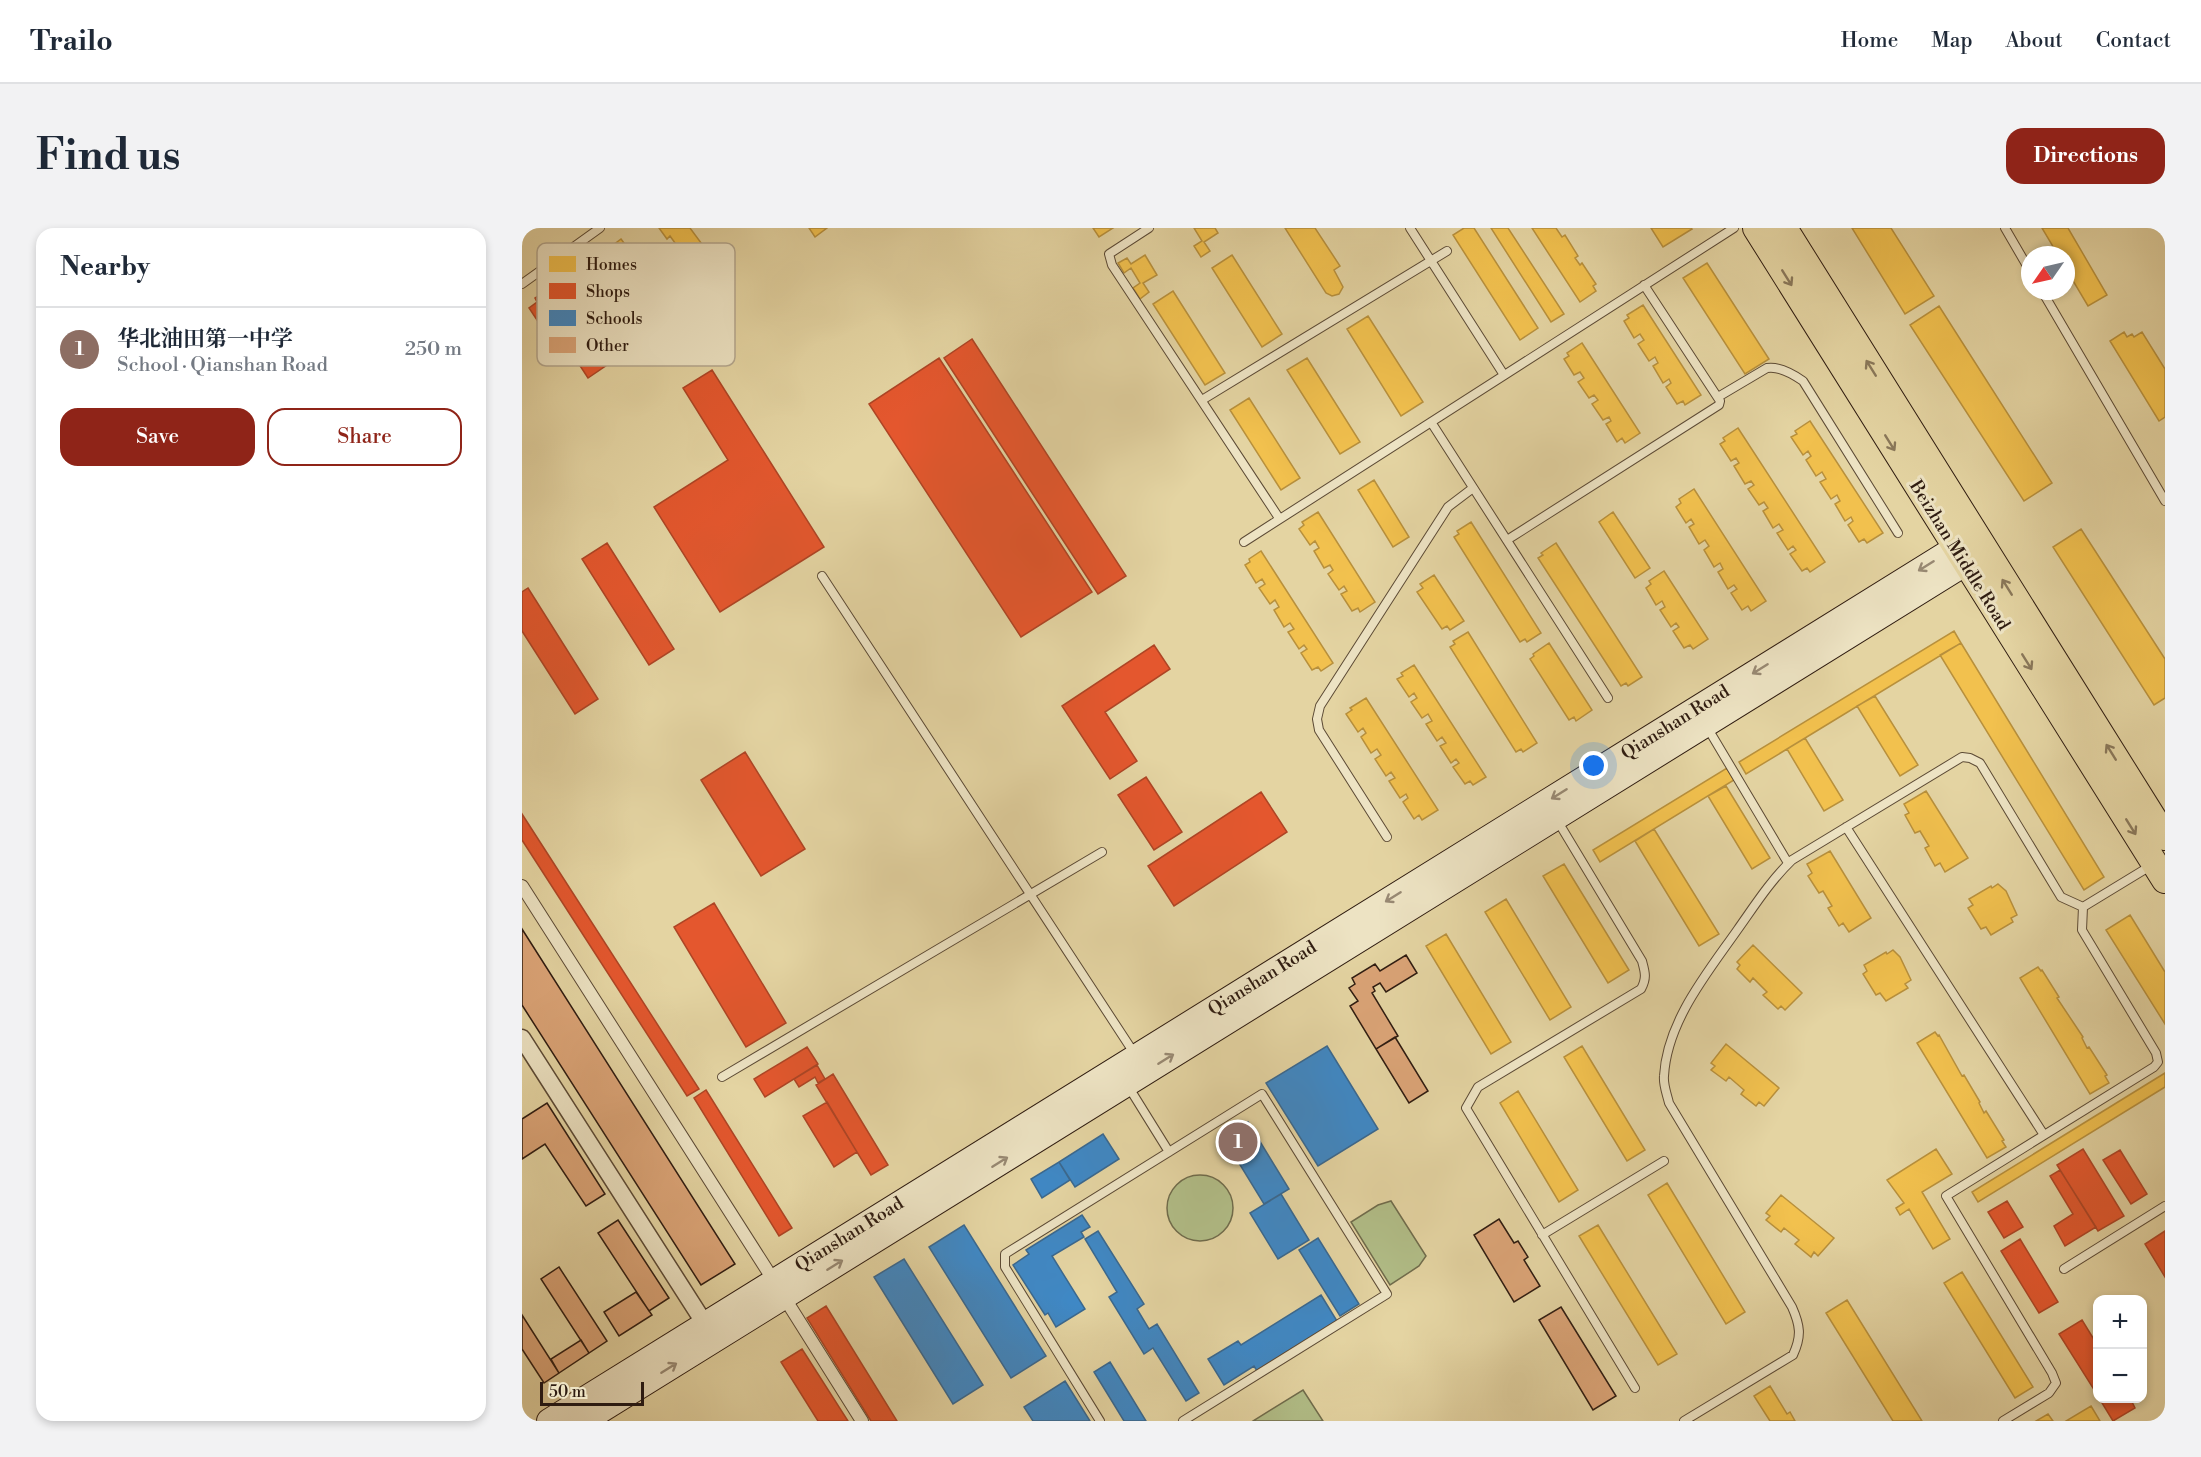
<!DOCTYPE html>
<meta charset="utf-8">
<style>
body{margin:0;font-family:"Libre Bodoni","Noto Serif SC",serif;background:#f2f2f3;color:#1f2937}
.controls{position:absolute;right:18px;bottom:18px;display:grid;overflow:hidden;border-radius:12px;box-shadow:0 3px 9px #0003}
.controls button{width:54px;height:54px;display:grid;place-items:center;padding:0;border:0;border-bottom:2px solid #e0e1e3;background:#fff;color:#1f2937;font:30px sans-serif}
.compass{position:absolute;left:1499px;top:18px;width:54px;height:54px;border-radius:50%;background:#fff;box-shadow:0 3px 9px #0003;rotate:236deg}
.scale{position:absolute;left:18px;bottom:15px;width:104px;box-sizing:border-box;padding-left:6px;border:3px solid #2f1c11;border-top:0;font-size:16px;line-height:21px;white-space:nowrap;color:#2f1c11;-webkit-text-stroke:4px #ede3c3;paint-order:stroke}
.you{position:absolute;left:1072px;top:538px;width:21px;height:21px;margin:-15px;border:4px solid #fff;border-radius:50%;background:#1a73e8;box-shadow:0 0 0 9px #1a73e833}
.badge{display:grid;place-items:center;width:39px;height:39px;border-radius:50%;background:#8f2418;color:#fff;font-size:20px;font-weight:700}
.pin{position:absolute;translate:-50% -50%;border:3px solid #fff;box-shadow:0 2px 6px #0006}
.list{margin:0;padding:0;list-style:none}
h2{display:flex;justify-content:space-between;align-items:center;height:78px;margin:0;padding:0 24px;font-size:26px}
h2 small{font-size:20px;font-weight:400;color:#747a83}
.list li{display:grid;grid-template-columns:39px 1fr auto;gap:18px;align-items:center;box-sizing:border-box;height:84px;padding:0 24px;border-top:2px solid #e0e1e3}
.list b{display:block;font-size:22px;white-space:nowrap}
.list p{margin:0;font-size:20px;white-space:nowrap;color:#747a83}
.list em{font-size:20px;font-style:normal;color:#747a83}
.actions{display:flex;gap:12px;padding:18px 24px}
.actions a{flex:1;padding:14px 0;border:2px solid #8f2418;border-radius:18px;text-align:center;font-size:21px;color:#8f2418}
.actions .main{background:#8f2418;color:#fff}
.map{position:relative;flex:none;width:1643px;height:1193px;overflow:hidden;border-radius:18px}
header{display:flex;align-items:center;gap:36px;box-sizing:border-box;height:84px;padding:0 30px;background:#fff;border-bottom:2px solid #e0e1e3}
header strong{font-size:28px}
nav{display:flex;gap:33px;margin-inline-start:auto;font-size:21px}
.intro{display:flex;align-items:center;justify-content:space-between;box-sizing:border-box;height:144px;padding:0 36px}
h1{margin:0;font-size:42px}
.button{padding:15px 27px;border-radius:18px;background:#8f2418;color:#fff;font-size:21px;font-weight:700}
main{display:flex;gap:36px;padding:0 36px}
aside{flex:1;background:#fff;border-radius:18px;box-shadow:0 3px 9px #0003}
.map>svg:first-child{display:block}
</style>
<header>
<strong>Trailo</strong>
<nav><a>Home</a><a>Map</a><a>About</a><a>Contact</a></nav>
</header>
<div class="intro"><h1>Find us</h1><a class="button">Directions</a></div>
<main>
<aside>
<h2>Nearby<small></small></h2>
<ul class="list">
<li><span class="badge" style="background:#8d6e63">1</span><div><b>华北油田第一中学</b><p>School · Qianshan Road</p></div><em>250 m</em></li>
</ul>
<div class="actions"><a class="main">Save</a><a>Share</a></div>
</aside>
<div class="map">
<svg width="1643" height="1193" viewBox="0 0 1643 1193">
<rect width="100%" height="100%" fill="#e4d4a2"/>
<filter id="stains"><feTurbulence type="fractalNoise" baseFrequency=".00333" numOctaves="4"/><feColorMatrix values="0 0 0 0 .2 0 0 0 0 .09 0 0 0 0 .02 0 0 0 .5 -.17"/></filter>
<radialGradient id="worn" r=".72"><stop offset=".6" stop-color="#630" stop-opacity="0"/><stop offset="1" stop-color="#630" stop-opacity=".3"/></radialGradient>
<path fill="#b1bd87" stroke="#706c4c" stroke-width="1.5" d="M645 980a33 33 0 1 1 66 0a33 33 0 1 1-66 0Z
M869 973 904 1028 897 1038 868 1057 829 994 856 977Z
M781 1162 801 1193H731Z"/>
<path fill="#f2c14e" stroke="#b8903c" stroke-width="1.5" d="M137 0H168L208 54 191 67 187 62 184 65 171 47 174 44 148 8 145 11Z
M287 0H305L293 9Z
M571 0H591L577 9Z
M672 0H693L696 5 682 14 688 23 679 29 672 18 680 13Z
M763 0H793L818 38 812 42 821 59 817 66 810 68 804 65Z
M942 0H952L1016 100 998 112 931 7Z
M969 0H986L1042 86 1029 94Z
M1010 0H1034L1040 9 1043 7 1056 28 1053 30 1058 37 1060 35 1074 56 1071 58 1074 63 1058 74Z
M1129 0H1169L1170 1 1141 19Z
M1330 0H1369L1412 68 1383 86Z
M1520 0H1546L1585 67 1566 78 1544 41V27H1536Z
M99 11 159 92 141 105 138 100 134 103 121 85 125 82 98 46 95 49 82 31 85 28 82 24Z
M623 27 635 47 621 55 627 64 618 71 611 60 618 55 609 40 602 45 596 35 605 30 609 36Z
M710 27 760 106 740 119 690 40Z
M1185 35 1247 131 1223 146 1161 50Z
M651 63 703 145 683 157 631 76Z
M1121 77 1179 167 1163 177 1161 173 1155 176 1144 159 1149 155 1147 151 1141 155 1131 138 1136 135 1133 129 1127 133 1116 116 1122 112 1118 106 1112 110 1102 93 1107 90 1105 87Z
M1417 78 1530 255 1502 273 1388 97Z
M846 88 901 174 879 188 825 101Z
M1602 104 1605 109 1610 106 1612 109 1620 104 1643 141V189L1637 193 1588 113Z
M1060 115 1118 205 1103 215 1100 210 1095 214 1084 196 1089 193 1087 189 1081 192 1070 176 1076 172 1072 167 1067 170 1056 154 1062 150 1058 144 1052 147 1042 131 1047 128 1045 125Z
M785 130 838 214 818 226 765 142Z
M727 170 778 250 759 262 708 182Z
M1288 193 1361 305 1345 315 1342 311 1337 314 1326 297 1331 293 1329 289 1323 293 1313 276 1318 273 1315 267 1309 271 1298 254 1304 251 1300 244 1294 248 1284 232 1289 228 1286 223 1281 227 1269 209 1275 206 1273 203Z
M1216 200 1303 334 1288 344 1285 340 1280 343 1268 326 1274 322 1271 318 1266 322 1255 305 1261 302 1257 296 1251 300 1241 283 1246 280 1242 274 1237 277 1226 261 1232 257 1229 253 1223 256 1212 238 1217 235 1214 230 1209 233 1198 216 1203 213 1201 210Z
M852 252 887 309 871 319 836 262Z
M1172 261 1244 373 1229 383 1226 378 1220 382 1209 365 1215 361 1212 357 1206 361 1196 344 1201 341 1198 335 1192 339 1182 322 1187 318 1183 312 1177 316 1167 299 1172 296 1169 291 1164 295 1154 279 1159 275 1157 271Z
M796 284 853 374 838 384 836 380 830 383 819 366 825 363 822 358 817 362 806 346 811 342 808 337 802 340 792 323 797 320 793 313 788 317 777 301 782 297 780 294Z
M1091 284 1128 340 1113 350 1077 294Z
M949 294 1019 405 1005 414 1003 411 998 414 932 309 937 306 935 303Z
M1559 301 1643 431V470L1632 477 1531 319Z
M1034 315 1120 449 1106 458 1104 455 1099 458 1016 330 1021 327 1019 325Z
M739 323 811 435 799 443 796 439 790 442 779 425 785 421 782 417 777 421 766 404 772 401 768 395 762 399 752 382 757 379 753 372 748 376 737 360 743 356 740 351 734 355 723 337 728 334 727 331Z
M1142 343 1186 411 1171 421 1168 417 1162 420 1151 403 1157 399 1154 395 1149 399 1138 382 1143 379 1140 373 1134 377 1124 360 1129 356 1127 353Z
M912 347 942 393 928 402 925 398 920 401 895 364 901 360 898 356Z
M1432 403 1439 415 1224 546 1217 534Z
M946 404 1015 515 1001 524 999 521 994 524 928 419 933 416 931 413Z
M1027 415 1070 482 1054 493 1052 489 1047 492 1008 431 1012 428 1011 426Z
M1439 415 1582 649 1562 662 1418 427Z
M892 437 964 549 951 557 948 553 943 556 931 539 937 535 934 531 929 535 918 518 924 515 920 509 915 513 904 496 910 493 906 486 900 490 889 474 895 470 892 465 887 469 875 451 881 448 879 445Z
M1353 468 1396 537 1378 548 1335 478Z
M844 470 916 582 900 592 897 587 892 591 881 574 886 570 884 566 878 570 867 553 873 550 869 544 864 548 853 531 859 527 855 521 849 525 839 509 844 505 841 500 836 504 824 486 830 482 828 480Z
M1283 510 1321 572 1302 583 1265 521Z
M1205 540 1212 552 1078 634 1071 622Z
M1204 558 1248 630 1230 641 1186 568Z
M1404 563 1446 630 1423 644 1418 635 1413 638 1403 620 1407 618 1398 603 1393 605 1383 587 1387 585 1382 576Z
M1132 601 1197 706 1177 718 1113 613Z
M1308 623 1349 690 1327 704 1321 695 1317 698 1306 680 1310 678 1301 663 1297 665 1286 648 1290 645 1285 636Z
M1042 636 1107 742 1086 755 1021 648Z
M1476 656 1484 663 1495 687 1489 690 1491 694 1469 707 1464 699 1459 701 1446 680 1451 677 1447 671 1469 658 1470 660Z
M984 671 1049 779 1028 792 963 684Z
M1608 687 1643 744V796L1584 702Z
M924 706 989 814 969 826 904 718Z
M1231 717 1280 765 1263 782 1259 778 1256 781 1241 767 1245 764 1231 750 1228 754 1215 741 1218 737 1215 734Z
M1371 722 1378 729 1389 752 1383 756 1386 760 1364 773 1358 765 1354 767 1341 746 1345 743 1342 737 1364 724 1365 726Z
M1516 739 1519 743 1520 742 1537 769 1535 770 1561 809 1560 810 1565 820 1567 819 1585 847 1583 848 1587 855 1568 866 1498 750Z
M1413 804 1416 808 1417 807 1440 848 1442 847 1458 874 1457 875 1462 885 1464 883 1482 912 1480 913 1484 919 1465 930 1395 815Z
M1204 816 1257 860 1242 878 1237 874 1234 878 1219 866 1222 862 1207 849 1204 853 1189 842 1193 838 1189 835Z
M1060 818 1123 922 1105 933 1042 829Z
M1643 845V859L1456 974 1450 964Z
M996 863 1056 962 1037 974 978 875Z
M1414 921 1430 946 1400 964 1428 1011 1411 1021 1387 981 1378 987 1374 980 1382 975 1365 952Z
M1145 955 1223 1084 1204 1096 1126 967Z
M1259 967 1312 1010 1296 1028 1292 1024 1289 1029 1273 1016 1277 1012 1262 1000 1259 1004 1244 992 1248 988 1244 985Z
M1076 997 1155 1126 1136 1137 1057 1008Z
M1440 1044 1511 1159 1493 1170 1422 1055Z
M1325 1072 1400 1193H1371L1304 1085Z
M1248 1158 1265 1186 1268 1184 1273 1193H1248L1232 1168Z
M1569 1178 1578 1193H1544Z
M1526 1186 1531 1193H1514Z"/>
<path fill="#e4572e" stroke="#ae4525" stroke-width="1.5" d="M32 58 85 137 66 150 51 127 42 133 7 80 15 74 13 70Z
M450 111 604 348 576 366 422 130Z
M417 130 570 364 499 409 347 176Z
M190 142 302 319 198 384 132 279 206 232 161 160Z
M85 315 152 421 127 437 60 331Z
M6 360 76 471 53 486 0 403V364Z
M632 417 648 441 583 484 615 533 588 551 540 478Z
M223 524 283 621 239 648 179 552Z
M624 549 660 604 632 622 596 567Z
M739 564 765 604 652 678 626 638Z
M0 586 177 861 165 868 0 612Z
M192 675 264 795 224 819 152 699Z
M285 819 296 836 243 869 232 851Z
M295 837 303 851 296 855 293 849 277 859 272 851Z
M311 846 366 937 349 947 294 857Z
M184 862 270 1000 257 1008 172 870Z
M305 874 335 924 312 939 281 888Z
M1561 921 1602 988 1576 1003 1535 937Z
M1598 922 1625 966 1609 976 1581 932Z
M1538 942 1574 999 1543 1018 1532 998 1551 986 1528 948Z
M1485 973 1501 999 1482 1010 1466 984Z
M1643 1003V1049L1623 1016Z
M1498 1011 1536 1074 1517 1085 1479 1023Z
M304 1078 375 1193H349L285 1090Z
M1560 1092 1576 1118V1168L1537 1106Z
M280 1121 326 1193H296L259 1134Z
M1577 1170H1608L1613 1180 1591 1193Z"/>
<path fill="#3f88c5" stroke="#3a688f" stroke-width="1.5" d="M805 818 856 901 796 938 744 855Z
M726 894 767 961 742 976 701 909Z
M581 906 597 931 553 959 537 934Z
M537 934 548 952 520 970 509 951Z
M759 966 787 1012 756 1031 728 985Z
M560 987 568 999 559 1004 562 1009 530 1028 563 1081 534 1099 526 1085 523 1087 491 1037 507 1026 504 1022Z
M442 997 524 1128 489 1150 407 1019Z
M576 1003 622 1076 615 1081 627 1101 635 1096 677 1165 664 1173 631 1120 622 1126 587 1069 595 1064 563 1011Z
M796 1010 837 1076 818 1088 777 1022Z
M382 1031 461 1157 431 1176 352 1049Z
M799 1067 815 1093 735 1143 732 1138 702 1157 686 1131 716 1113 719 1117Z
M588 1134 624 1193H602L572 1144Z
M543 1153 568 1193H511L502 1179Z"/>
<path fill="#dba477" stroke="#2f1c11" stroke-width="1.5" d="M0 701 213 1036 179 1057 0 777Z
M884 727 895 745 864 764 858 755 851 759 853 763 850 765 876 808 854 821 828 778 836 773 827 760 833 756 830 750 853 736 858 743Z
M873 809 906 863 887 875 854 821Z
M25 875 83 966 64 978 23 916 0 931V891Z
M977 991 992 1015 996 1013 1006 1029 1002 1032 1018 1058 992 1074 952 1007Z
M96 992 147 1070 127 1083 76 1005Z
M37 1039 85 1113 67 1125 19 1051Z
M114 1064 130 1087 97 1108 82 1084Z
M1039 1079 1094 1168 1071 1182 1017 1092Z
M0 1087 37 1145 22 1155 0 1121Z
M59 1112 67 1125 37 1145 29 1131Z"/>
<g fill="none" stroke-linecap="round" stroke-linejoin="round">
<defs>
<path id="service" d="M627 0 587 26 590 37 757 290
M888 0 982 147
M1483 0 1508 43
M0 56 78 0
M1520 63 1643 273
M1196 169 1245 140C1257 138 1271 146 1281 153L1376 305
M680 172 925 23
M909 194 1086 470
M985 312 1197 177 1198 173 1122 57
M722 314 1212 0
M300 348 614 828
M1185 499 1266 635
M1035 592 1120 733C1123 744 1125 750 1119 761L956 859 944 880 1113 1160
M1324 599 1522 907
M865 609 797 502 795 491 798 478 926 279 951 260
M1561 679 1630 637
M200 849 580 624
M606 858 647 924
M1020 1007 1142 933
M1542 1041 1643 978
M578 1193 483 1039V1026L740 866 865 1066 661 1193
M1162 1193 1271 1127C1280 1108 1278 1097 1270 1079L1147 875C1145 866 1141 857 1142 848 1145 793 1186 744 1216 701 1233 677 1249 652 1270 632L1440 529 1448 530 1458 535 1539 669 1561 679 1560 702 1634 825 1636 834 1632 839 1424 968 1530 1145 1534 1155 1527 1165 1481 1193"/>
<path id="pedestrian" d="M0 658 252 1053
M262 1069 340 1193"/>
<path id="minor" d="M0 810 183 1096"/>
<path id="secondary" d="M27 1193 1451 309
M62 1193 1462 324"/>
<path id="primary" d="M1234 0 1643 652
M1262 0 1643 609"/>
</defs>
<use href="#service" stroke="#5c4a35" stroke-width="10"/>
<use href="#pedestrian" stroke="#5c4a35" stroke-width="14"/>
<use href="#minor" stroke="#5c4a35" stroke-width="19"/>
<use href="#secondary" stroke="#2f1c11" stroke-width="26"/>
<use href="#primary" stroke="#2f1c11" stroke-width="28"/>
<use href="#service" stroke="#ede3c3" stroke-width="8"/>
<use href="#pedestrian" stroke="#ede3c3" stroke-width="12"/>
<use href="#minor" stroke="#ede3c3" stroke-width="16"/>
<use href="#secondary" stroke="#ede3c3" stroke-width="24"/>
<use href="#primary" stroke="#e4d4a2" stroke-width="26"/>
</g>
<defs><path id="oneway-shaft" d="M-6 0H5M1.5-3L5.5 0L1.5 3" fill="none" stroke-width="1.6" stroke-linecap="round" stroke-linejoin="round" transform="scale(1.5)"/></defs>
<g stroke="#8a785a">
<use href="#oneway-shaft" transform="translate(1265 50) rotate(58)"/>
<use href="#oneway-shaft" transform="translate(1349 140) rotate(-122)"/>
<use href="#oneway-shaft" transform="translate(1368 215) rotate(58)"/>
<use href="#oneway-shaft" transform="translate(1485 359) rotate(-122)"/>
<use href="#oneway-shaft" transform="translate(1505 434) rotate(58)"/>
<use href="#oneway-shaft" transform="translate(1589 524) rotate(-122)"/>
<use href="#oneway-shaft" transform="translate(1609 599) rotate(58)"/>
</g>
<g stroke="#988973">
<use href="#oneway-shaft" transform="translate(1404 338) rotate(148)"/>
<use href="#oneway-shaft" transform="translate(1238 441) rotate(148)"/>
<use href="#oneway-shaft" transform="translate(1037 566) rotate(148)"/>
<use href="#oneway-shaft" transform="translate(871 669) rotate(148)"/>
<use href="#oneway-shaft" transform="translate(644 831) rotate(-32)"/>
<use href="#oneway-shaft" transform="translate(478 934) rotate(-32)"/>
<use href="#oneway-shaft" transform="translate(313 1037) rotate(-32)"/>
<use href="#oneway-shaft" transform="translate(147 1140) rotate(-32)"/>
</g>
<g text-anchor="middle" stroke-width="6" stroke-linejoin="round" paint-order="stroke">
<g font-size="18" fill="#2f1c11" stroke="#ede3c3">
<text transform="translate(1438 327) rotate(58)" y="6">Beizhan Middle Road</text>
<text transform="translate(1153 494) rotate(-32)" y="6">Qianshan Road</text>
<text transform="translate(740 750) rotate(-32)" y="6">Qianshan Road</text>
<text transform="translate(327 1006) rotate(-32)" y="6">Qianshan Road</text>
</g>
</g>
<rect x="15" y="15" width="198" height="123" rx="9" fill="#ede3c3" stroke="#b4a78e" stroke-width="1.5"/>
<rect x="27" y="28" width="27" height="16" fill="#f2c14e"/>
<rect x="27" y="55" width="27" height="16" fill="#e4572e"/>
<rect x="27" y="82" width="27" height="16" fill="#3f88c5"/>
<rect x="27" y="109" width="27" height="16" fill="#dba477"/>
<g font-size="16" fill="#2f1c11">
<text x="64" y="42">Homes</text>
<text x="64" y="69">Shops</text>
<text x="64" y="96">Schools</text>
<text x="64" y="123">Other</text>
</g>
<rect width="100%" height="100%" filter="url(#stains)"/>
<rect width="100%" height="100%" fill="url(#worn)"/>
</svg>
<div class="controls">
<button>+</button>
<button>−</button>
</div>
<svg class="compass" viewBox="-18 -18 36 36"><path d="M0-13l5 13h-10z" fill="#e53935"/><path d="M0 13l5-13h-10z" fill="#747a83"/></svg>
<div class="scale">50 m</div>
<div class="you"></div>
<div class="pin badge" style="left:716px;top:914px;background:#8d6e63">1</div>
</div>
</main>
